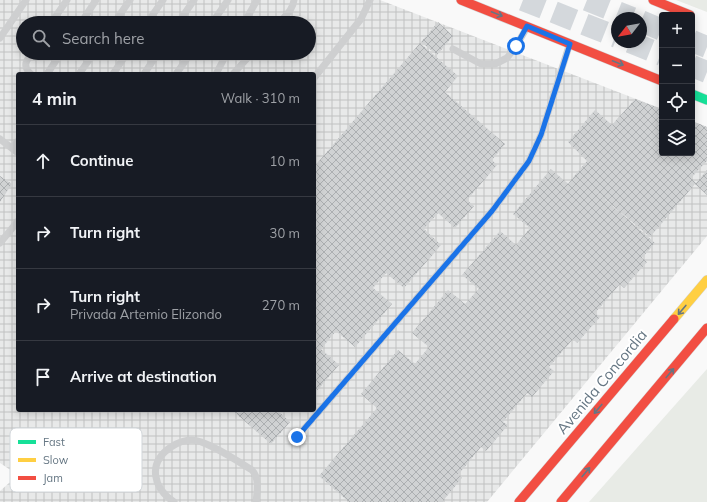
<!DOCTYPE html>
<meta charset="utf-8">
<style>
body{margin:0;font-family:Mulish,sans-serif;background:#20242c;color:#f1f3f6}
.controls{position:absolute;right:12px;top:12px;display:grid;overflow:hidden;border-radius:4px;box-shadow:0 2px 10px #0003}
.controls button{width:36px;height:36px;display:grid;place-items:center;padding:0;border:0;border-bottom:1px solid #363941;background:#171b24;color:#f1f3f6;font:20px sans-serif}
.compass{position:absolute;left:611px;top:12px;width:36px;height:36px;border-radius:50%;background:#171b24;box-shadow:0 2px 10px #0003;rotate:239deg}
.stop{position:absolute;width:12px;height:12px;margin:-9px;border:3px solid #1a73e8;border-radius:50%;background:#fff}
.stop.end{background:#1a73e8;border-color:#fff;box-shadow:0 1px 4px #0008}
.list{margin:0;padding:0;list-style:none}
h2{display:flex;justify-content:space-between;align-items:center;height:52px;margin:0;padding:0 16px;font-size:17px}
h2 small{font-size:13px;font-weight:400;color:#9ea1a6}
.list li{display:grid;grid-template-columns:26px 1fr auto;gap:12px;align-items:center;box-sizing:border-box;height:72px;padding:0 16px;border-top:1px solid #363941}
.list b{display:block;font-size:15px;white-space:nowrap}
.list p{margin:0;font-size:13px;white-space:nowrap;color:#9ea1a6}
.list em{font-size:13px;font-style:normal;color:#9ea1a6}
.icon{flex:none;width:22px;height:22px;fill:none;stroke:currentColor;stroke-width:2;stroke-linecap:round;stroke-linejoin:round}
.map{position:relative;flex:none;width:707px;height:502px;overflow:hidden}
.search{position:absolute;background:#171b24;box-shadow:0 2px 10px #0003;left:16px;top:16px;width:300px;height:44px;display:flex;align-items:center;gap:10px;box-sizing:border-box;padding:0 14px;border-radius:22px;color:#9ea1a6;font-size:15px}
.panel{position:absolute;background:#171b24;box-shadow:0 2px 10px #0003;left:16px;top:72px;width:300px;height:340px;border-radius:4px}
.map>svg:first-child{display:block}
</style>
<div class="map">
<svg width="707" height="502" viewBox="0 0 707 502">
<defs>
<pattern id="industrial-grid" width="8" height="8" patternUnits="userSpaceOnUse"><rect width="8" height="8" fill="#e8e9e9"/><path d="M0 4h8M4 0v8" fill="none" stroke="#c0c1c2"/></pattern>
<pattern id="building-cross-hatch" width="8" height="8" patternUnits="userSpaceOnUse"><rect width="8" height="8" fill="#d0d2d3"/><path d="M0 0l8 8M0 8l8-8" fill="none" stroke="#acafb1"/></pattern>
</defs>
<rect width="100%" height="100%" fill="#f9f9f9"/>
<path fill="url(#industrial-grid)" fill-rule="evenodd" d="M0 0H380L662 109V153H692V121L707 127V236L487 502H0V491L18 475 0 463ZM23 23H309V53H23ZM18 74H314V410H18Z"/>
<path fill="#e8ebe6" d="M676 0H707V12Z
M707 369V502H589Z"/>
<path fill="url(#building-cross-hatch)" d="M438 22 453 36 437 55 421 42Z
M420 43 458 76 445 92 505 144 492 160 497 165 467 200 474 206 455 228 438 213 424 229 441 245 404 288 386 273 373 288 392 304 355 347 336 331 321 349 339 365 314 394V167Z
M635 99 662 109V153H692V121L707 127V161L691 178 696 183 707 170V195L695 184 650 237 592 188 655 243 642 258 647 262 624 288 620 284 595 313 600 317 577 343 573 339 549 367 554 371 532 397 527 393 503 422 508 425 486 451 481 447 458 475 462 478 442 502H437L436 501 435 502H349L319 476 377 408 361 394 398 350 415 364 429 347 412 333 448 290 465 304 479 289 462 275 500 231 516 245 530 228 513 214 551 169 568 184 575 175 587 161 568 142 595 110 612 125Z
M0 176 12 184 0 202Z
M232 410H277L290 422 271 444Z"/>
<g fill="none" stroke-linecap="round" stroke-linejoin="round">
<path stroke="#d4d8dc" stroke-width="22" stroke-dasharray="22 11" stroke-linecap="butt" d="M523 0 617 37
M587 0 632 18
M641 21 662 30
M692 41 707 47
M630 42 662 55
M692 66 707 72"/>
<defs>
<path id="fast" d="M692 94 707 100"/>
<path id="slow" d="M674 319 707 280"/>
<path id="jam" d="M461 0 662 81
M653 0 690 15
M519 502 674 319
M561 502 707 328"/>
</defs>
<use href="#fast" stroke="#d5d6d7" stroke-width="10"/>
<use href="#slow" stroke="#d5d6d7" stroke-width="10"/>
<use href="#jam" stroke="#d5d6d7" stroke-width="10"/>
<path stroke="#cecfd0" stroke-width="7" d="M51 23 67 0
M81 23 96 0
M114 23 130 0
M147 23 163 0
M178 23 194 0
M212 23 228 0
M244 23 257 0
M279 23C285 16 293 10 294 0
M0 38 26 0
M453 49 481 64H495L507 58 516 46 526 29
M31 74C22 66 26 61 32 53
M47 74 61 53
M79 74 94 53
M113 74 127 53
M144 74 158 53
M176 74 191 53
M216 74 227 53
M233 74 252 53
M314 78 361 19 370 0
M0 139 18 153
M12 148 18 141
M0 243 18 221
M297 437 492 211 529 161 541 135 569 46
M174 502C153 488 147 463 171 447 177 443 185 440 192 440 206 440 239 462 252 470 260 479 257 492 256 502"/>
<use href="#fast" stroke="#16e098" stroke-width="9"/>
<use href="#slow" stroke="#ffcf43" stroke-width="9"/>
<use href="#jam" stroke="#f24e42" stroke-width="9"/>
</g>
<defs><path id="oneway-shaft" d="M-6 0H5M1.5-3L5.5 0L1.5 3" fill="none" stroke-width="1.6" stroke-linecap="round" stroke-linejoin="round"/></defs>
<g stroke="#657683">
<use href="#oneway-shaft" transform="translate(497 14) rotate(22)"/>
<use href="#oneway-shaft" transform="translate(618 63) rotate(22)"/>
<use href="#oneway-shaft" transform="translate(682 310) rotate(130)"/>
<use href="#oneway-shaft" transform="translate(670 373) rotate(-50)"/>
<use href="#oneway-shaft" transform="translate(598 409) rotate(130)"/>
<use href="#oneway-shaft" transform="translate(586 472) rotate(-50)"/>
</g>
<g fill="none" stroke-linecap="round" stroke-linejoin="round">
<path stroke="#1a73e8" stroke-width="5" d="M297 437 492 211 529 161 541 135 570 44 527 26 516 46"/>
</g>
<g text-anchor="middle" stroke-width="4" stroke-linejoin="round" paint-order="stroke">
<g font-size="15" fill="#657683" stroke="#fff">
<text transform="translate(602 382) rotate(-50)" y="5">Avenida Concordia</text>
</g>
</g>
<rect x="10" y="428" width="132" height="64" rx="6" fill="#fff" stroke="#d1d6da" stroke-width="1"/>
<rect x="18" y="440" width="18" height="4" fill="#16e098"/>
<rect x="18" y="458" width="18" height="4" fill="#ffcf43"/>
<rect x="18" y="476" width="18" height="4" fill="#f24e42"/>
<g font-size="11" fill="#657683">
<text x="43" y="446">Fast</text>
<text x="43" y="464">Slow</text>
<text x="43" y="482">Jam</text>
</g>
</svg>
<div class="controls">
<button>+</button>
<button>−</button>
<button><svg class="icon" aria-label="locate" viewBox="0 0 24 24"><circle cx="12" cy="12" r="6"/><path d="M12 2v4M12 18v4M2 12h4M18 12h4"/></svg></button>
<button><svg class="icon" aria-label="layers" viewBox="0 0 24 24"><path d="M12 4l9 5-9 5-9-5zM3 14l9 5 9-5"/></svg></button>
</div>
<svg class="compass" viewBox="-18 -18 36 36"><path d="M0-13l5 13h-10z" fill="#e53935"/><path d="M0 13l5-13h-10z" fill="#9ea1a6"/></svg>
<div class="stop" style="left:516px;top:46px"></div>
<div class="stop end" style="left:297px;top:437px"></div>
<div class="search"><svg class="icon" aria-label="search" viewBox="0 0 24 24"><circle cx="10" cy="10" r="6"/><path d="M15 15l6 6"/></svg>Search here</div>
<section class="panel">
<h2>4 min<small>Walk · 310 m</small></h2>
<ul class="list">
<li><svg class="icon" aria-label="ahead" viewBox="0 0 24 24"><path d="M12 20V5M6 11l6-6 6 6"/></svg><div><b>Continue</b></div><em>10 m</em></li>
<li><svg class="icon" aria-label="right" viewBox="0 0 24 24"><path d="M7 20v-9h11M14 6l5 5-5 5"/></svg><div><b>Turn right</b></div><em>30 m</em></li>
<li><svg class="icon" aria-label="right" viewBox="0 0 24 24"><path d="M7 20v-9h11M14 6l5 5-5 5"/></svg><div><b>Turn right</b><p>Privada Artemio Elizondo</p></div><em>270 m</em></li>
<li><svg class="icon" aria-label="arrive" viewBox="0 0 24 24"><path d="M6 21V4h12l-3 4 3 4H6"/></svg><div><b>Arrive at destination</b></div></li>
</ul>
</section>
</div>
